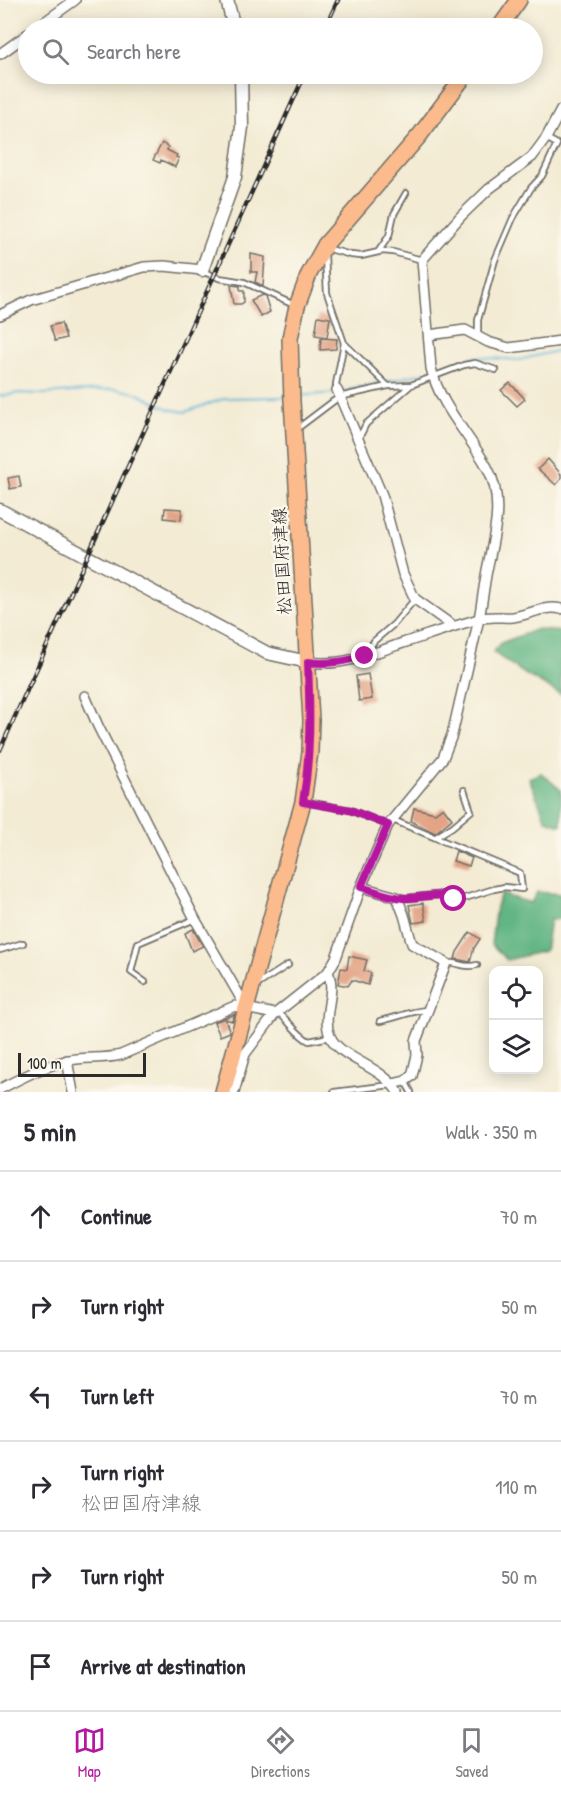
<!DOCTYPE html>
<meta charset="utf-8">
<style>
body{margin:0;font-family:"Patrick Hand","Klee One",sans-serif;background:#f2f2f3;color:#2b2b33}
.controls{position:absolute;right:18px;bottom:18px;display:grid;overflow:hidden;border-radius:12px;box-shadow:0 3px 15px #0003}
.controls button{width:54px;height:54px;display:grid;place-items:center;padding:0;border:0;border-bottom:2px solid #e1e1e2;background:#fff;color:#2b2b33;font:30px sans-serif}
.scale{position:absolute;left:18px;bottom:15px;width:128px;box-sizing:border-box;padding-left:6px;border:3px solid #2b2b2b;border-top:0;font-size:16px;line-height:21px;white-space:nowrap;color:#2b2b2b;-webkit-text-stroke:4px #fbf7ec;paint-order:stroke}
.stop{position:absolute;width:18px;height:18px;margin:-14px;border:4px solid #b5179e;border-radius:50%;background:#fff}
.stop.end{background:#b5179e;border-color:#fff;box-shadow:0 2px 6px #0008}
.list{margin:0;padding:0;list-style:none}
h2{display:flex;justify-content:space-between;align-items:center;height:78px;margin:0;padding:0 24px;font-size:26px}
h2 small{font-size:20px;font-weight:400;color:#7c7c81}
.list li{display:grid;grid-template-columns:39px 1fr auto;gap:18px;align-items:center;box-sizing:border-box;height:90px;padding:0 24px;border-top:2px solid #e1e1e2}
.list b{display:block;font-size:22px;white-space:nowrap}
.list p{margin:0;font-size:20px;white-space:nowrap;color:#7c7c81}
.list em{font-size:20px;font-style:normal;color:#7c7c81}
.icon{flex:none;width:33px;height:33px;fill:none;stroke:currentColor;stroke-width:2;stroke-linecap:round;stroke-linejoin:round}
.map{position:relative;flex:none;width:561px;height:1092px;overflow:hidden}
.search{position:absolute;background:#fff;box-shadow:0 3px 15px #0003;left:18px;right:18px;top:18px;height:66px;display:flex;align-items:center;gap:15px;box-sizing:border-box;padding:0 21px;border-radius:33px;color:#7c7c81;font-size:22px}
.sheet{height:618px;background:#fff}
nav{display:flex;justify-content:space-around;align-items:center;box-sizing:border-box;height:84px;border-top:2px solid #e1e1e2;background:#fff;font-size:16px;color:#7c7c81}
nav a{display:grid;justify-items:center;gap:3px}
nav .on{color:#b5179e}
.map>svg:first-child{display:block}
</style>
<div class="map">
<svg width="561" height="1092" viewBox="0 0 561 1092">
<rect width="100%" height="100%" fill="#fbf7ec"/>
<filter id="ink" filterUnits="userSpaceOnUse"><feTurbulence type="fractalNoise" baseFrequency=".0167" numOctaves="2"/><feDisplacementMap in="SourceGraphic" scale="12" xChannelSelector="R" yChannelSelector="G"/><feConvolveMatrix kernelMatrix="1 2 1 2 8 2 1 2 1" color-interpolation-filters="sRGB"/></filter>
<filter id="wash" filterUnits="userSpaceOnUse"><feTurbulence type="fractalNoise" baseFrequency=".008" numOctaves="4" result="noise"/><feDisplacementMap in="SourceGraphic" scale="24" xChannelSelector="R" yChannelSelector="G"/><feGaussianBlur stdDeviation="1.35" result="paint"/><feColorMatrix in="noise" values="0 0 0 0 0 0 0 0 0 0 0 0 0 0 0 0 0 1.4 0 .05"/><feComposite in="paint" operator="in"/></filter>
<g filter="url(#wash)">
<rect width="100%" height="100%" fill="#f3ebd3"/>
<path fill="#63b684" stroke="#477058" stroke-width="1.5" d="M538 629 561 632V695L525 674 493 652 501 643Z
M541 773 561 790V825L546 820 529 778Z
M537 892 561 894V919L550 920 545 951 507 960 491 944 496 906 501 894 531 903Z"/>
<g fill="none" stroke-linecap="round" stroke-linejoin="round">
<path stroke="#58b1d5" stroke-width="2" d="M434 371 474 357 519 360 561 350
M340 392 428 372
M0 396 19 393 43 394 116 389 136 393 169 409 185 412 226 398 287 397
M298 396 334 393"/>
</g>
<g id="blocks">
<path fill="#e3a385" d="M162 143 168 147 167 150 177 155 176 157 179 158 175 167 161 160 160 163 153 160Z
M251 254 265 257 263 286 255 282 257 272H251Z
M231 285 240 286V291H244V302L241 304H234Z
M262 295 265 296 270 312 261 317 251 300Z
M318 316 330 318 327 337 315 335Z
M61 323 66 338 55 341 50 326Z
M321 338 337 339 336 349 320 350Z
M510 383 525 399 517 406 501 390Z
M548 459 561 474V479L556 485 538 469Z
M19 476 21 487 10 489 8 478Z
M165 508 182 509 181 520 164 518Z
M368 674 372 699 359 701 356 676Z
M443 807 452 819 435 833 411 821 414 808 435 813Z
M456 851 472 858 469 866 453 861Z
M423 903 426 921 413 923 409 905Z
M193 929 203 946 192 951 185 933Z
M470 932 480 939 474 948 470 962 455 959 457 952Z
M349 956 367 960 364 971 371 973 368 985 352 980 348 986 338 984 341 968 347 969Z
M235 1014 232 1021 225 1019 230 1032 220 1036 214 1022Z"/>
</g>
</g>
<g filter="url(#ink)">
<use href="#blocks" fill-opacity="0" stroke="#716e66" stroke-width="1.5"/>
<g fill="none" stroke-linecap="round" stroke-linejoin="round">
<defs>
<path id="service" d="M326 248 351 255 361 256 383 251 393 252 422 260
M378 252 389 236 394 214 406 193
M325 255 327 293 344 343 336 384 337 390
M204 272 219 278 244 282 294 305
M478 335V320L495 260 513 218 531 188 542 176 557 144 546 138
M344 343 388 386
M298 428 339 397 388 386 411 385 464 365 475 363 496 370
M359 438 366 424 411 385
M366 655 374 641 394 624 415 599
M307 802 350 810 388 825
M393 820 520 873 522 889 505 887 494 889 462 899H454L444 894 407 898 397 897
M436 837 452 827 471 811 464 790
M0 950 23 943
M446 963C458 961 462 969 477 965
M145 982 131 972 138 943 195 919
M257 985 288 965
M276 1014 279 1013C290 1022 296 1034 309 1041L330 1037
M380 1021C396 1018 410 1011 427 1010
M405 1081 411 1092
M334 1092 391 1085"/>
<path id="minor" d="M36 28 75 0
M0 54 28 34
M0 315 31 300 144 267 164 266 202 270
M429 335 465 330 488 342 509 348 561 341
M337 390 382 495 403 574 415 599 453 626
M308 662C341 667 372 654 403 643 428 635 453 626 479 619 482 603 484 586 487 570 494 536 505 499 487 467 469 434 440 406 431 368L422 260 461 216 489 189 532 157 546 138 561 110
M85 696 98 726 195 919 246 1007
M361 887 397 897 404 915 412 944 446 963 416 1041 417 1055 412 1076 405 1081 393 1084
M328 972C337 992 321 1015 330 1036 340 1059 381 1065 398 1092
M67 1060 73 1092
M0 1089C21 1078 42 1067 65 1061 83 1056 102 1060 121 1055L235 1006 275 1014 328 972 336 958 361 887 388 825 443 758 452 735 479 619C490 615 502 618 513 617 530 615 544 605 561 609
M234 1092 245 1054 275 1014"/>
<path id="tertiary" d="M227 0 234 28
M202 270 235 177 242 127 241 74
M0 510 267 653 308 662"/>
<path id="primary" d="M499 28 519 0
M223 1092 303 802 310 752 311 720 292 401 290 338 297 306 309 274 325 245 420 135 466 74"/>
</defs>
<use href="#service" stroke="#716e66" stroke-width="8"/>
<use href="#minor" stroke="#716e66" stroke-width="12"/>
<use href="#tertiary" stroke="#716e66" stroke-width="15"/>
<use href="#primary" stroke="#716e66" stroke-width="18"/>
<use href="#service" stroke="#fff" stroke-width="4.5"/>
<use href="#minor" stroke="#fff" stroke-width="9"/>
<use href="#tertiary" stroke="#fff" stroke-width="12"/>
<use href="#primary" stroke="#fbbb8c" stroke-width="15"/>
<defs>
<path id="rail" d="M325 28 338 0
M0 750 305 74"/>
</defs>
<use href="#rail" stroke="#2b2b2b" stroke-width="4.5"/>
<use href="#rail" stroke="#fbf7ec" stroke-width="2" stroke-dasharray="7" stroke-linecap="butt"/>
</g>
</g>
<g fill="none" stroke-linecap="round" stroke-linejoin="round" filter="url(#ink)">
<path stroke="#b5179e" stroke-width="8" d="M365 656C346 661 327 665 308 662 310 710 311 754 303 802L350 810 388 825 361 887C375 891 389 897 403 898 421 899 437 891 454 899"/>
</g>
<g text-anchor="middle" stroke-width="5" stroke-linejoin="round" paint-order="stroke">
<g font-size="18" fill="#2b2b2b" stroke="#fbf7ec">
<text transform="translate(282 561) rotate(-93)" y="6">松田国府津線</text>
</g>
</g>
</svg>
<div class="controls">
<button><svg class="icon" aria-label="locate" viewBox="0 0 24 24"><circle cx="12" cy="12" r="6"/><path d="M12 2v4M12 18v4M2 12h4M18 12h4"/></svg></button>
<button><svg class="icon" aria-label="layers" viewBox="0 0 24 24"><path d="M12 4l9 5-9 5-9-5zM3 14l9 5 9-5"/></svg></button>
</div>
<div class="scale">100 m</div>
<div class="stop" style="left:454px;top:899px"></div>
<div class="stop end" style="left:365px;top:656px"></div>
<div class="search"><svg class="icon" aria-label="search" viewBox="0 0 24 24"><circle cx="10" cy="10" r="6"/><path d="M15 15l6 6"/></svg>Search here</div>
</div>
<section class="sheet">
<h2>5 min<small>Walk · 350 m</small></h2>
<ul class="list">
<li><svg class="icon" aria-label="ahead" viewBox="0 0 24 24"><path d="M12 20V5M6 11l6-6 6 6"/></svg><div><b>Continue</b></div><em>70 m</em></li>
<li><svg class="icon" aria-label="right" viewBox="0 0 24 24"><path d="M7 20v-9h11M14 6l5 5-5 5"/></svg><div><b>Turn right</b></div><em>50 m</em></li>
<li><svg class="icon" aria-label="left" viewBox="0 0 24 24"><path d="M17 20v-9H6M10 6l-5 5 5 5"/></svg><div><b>Turn left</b></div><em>70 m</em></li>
<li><svg class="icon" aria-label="right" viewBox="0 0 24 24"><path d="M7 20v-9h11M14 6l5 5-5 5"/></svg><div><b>Turn right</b><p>松田国府津線</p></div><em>110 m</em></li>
<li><svg class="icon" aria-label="right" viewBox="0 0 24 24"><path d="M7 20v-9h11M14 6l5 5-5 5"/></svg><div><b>Turn right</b></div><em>50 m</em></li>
<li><svg class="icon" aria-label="arrive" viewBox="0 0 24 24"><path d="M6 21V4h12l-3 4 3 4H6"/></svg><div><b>Arrive at destination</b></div></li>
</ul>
</section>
<nav>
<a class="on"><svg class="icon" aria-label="map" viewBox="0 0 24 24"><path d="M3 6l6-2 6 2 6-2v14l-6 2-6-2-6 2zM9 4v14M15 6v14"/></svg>Map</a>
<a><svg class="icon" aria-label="directions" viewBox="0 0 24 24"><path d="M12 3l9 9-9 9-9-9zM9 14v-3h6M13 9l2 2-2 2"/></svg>Directions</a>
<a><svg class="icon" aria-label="saved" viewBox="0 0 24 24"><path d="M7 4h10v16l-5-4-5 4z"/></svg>Saved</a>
</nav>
